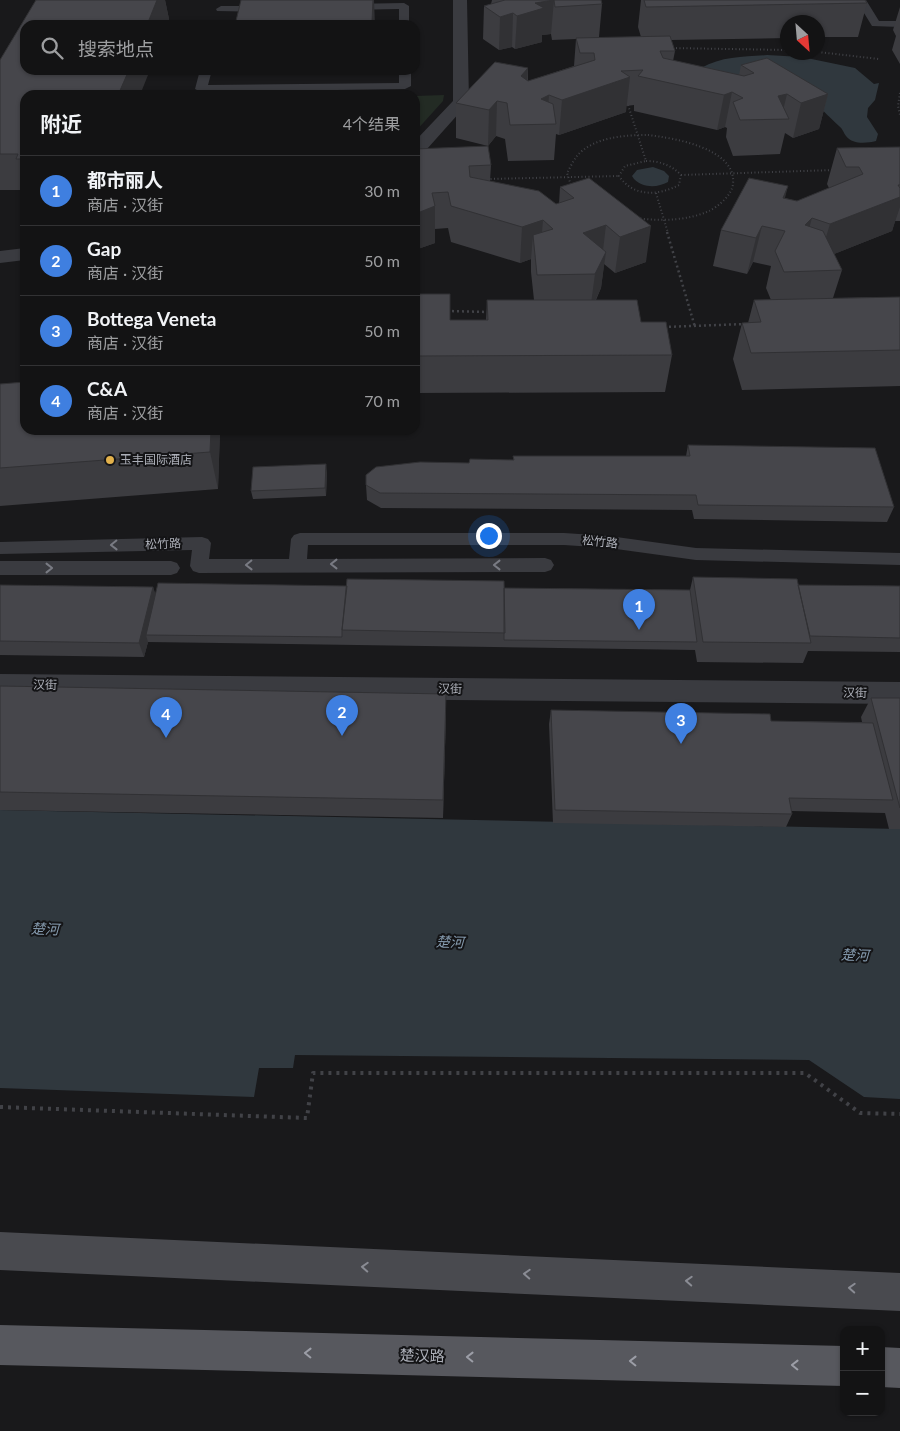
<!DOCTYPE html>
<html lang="zh">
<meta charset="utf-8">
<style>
body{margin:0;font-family:Lato,"Noto Sans SC",sans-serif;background:#202022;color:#f1f3f6}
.controls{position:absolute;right:15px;bottom:15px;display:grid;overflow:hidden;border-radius:10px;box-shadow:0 1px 4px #0004}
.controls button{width:45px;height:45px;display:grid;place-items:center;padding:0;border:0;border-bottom:1px solid #323234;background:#131314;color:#f1f3f6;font:25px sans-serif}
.compass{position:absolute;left:780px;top:15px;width:45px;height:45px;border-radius:50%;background:#131314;box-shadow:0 1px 4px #0004;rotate:154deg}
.you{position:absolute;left:488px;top:535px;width:18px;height:18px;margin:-12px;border:4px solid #fff;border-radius:50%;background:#1a73e8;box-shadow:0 0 0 8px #1a73e833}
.badge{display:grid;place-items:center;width:32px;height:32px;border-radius:50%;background:#d93025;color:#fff;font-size:16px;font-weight:700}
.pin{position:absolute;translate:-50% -41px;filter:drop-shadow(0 1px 2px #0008)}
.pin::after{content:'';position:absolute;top:26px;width:18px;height:15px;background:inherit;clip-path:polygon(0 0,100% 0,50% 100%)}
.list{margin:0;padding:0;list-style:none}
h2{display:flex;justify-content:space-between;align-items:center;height:65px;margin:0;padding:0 20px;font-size:21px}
h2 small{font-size:16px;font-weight:400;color:#9d9ea0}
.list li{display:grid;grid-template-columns:32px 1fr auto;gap:15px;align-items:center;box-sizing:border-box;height:70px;padding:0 20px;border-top:1px solid #323234}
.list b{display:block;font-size:19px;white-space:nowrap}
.list p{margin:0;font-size:16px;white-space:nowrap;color:#9d9ea0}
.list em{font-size:16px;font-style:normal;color:#9d9ea0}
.icon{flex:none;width:28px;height:28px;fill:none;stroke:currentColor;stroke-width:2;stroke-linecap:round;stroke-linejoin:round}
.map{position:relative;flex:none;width:900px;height:1431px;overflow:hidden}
.search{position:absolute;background:#131314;box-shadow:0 1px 4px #0004;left:20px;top:20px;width:400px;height:55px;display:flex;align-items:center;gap:12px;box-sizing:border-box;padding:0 18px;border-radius:15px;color:#9d9ea0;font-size:19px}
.panel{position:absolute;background:#131314;box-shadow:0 1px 4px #0004;left:20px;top:90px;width:400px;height:345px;border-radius:15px}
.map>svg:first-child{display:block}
</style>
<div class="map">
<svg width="900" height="1431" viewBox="0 0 900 1431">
<rect width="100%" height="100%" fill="#19191b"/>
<path fill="#232b24" d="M444 95 443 101 415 132V96Z"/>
<path fill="#30383e" d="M767 55 802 57 855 68 874 84 879 83 875 100 868 108 867 117 878 134 876 141C867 143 853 145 846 136 843 132 843 129 839 126 831 118 824 113 817 103L735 93 701 68C722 56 744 57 767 55Z
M653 167 664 171 669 176 668 182C657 188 643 188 634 179L632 176 637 170Z
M0 810 900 829V1099L864 1097 809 1060 295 1055 293 1068H259L254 1097 0 1088Z"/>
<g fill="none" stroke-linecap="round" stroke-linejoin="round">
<path stroke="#414247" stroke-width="2" stroke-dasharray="1 2.5" stroke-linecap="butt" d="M669 48 788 50
M818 52 879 59
M900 93 898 106 900 115
M628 105 646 161
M648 135C673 138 737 148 733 184 732 195 718 207 709 211 672 228 603 220 575 191 571 187 569 179 567 173 570 168 573 161 577 156 593 137 625 135 648 135Z
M646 161C660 161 671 165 681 175L679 185C658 196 633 197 619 176L625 166Z
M681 175 834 170
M487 179 619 176
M656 193 668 233"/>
<path stroke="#414247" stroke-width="2.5" stroke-dasharray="2 3" stroke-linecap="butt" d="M667 232 695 327
M447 311 489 312
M664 327 745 324"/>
<path stroke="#414247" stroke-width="4" stroke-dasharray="3 5" stroke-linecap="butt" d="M0 1107 307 1118 313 1073H805L860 1113 900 1114"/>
<path fill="#3a3b40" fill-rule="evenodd" d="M856 0H866L879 21H900V27L872 26Z
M404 3 409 6V25H399V9L348 10 343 7 348 4Z
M221 6H266L271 9 266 12 217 11 216 9Z
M200 70H212L208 85 399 83V70H411V86L405 89 201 92 195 89Z
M300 533H564L609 536 696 548 900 553V565L696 560 609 548 564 545H308L307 559 545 558 551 560 554 565 551 570 545 572 199 573 193 571 190 566 192 550 0 554V542L202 537 208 539 211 543 209 559H289L291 539 294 535Z
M0 561H171L177 563 180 568 177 573 171 575H0Z"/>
<path fill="#3a3b40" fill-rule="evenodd" d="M0 674 900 682V704L0 696Z"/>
<path fill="#3a3b40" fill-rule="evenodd" d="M453 0H467L469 102 427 149 415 153V141L453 101Z
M25 248V260L0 263V251Z"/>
<path fill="#494a4f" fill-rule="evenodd" d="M0 1232 900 1273V1311L0 1270Z"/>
<path fill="#57585e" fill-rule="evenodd" d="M0 1325 844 1346V1386L0 1365Z
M881 1347 900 1348V1388L881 1387Z"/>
</g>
<path fill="#3c3c40" d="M36 0H165L169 19 167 25H25V190H0V60Z
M492 0H601L602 4 599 37 590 38 641 37 638 27 641 0H865L867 3 858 37H818V22H788V38L671 40 675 51 673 61 739 75 741 65 828 94 819 129 793 138 785 133 780 154 733 156 726 137 727 128 725 127 717 130 634 111V105L626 106V112L559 135 556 134 554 160 508 161 505 139 496 136 488 146 456 138V103L528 68V81L574 66 576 39 552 40 551 34 542 35V42L515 49 512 47 499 50 483 39 484 6 491 4Z
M900 7V64L892 50 896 36 893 30Z
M236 70H342L337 72 237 74Z
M900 147V221H895L892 231 834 254 842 270 833 298 900 297V386L742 390 733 359 742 323H748L754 300H771L766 288 771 266 753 262 747 274 713 266 721 230 785 198 797 201 829 188 827 184 837 148Z
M415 149 491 165 490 181 556 204H559L560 187 589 178 646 262 615 273 604 264 601 288 596 300 641 322 672 355 665 392 415 393V294L450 320H486L487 300H534L531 272V259L520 263 451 242 448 228 435 229V243L415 250Z
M0 384 220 430 218 489 0 506Z
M688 445 894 507 887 522 694 519 692 510 381 508 367 500 366 485 469 463 513 460V456H686Z
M327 472 326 496 253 499 251 491Z
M693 577 798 585 900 586V652L808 651 803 663 697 662 695 650 148 642 144 657 0 655V585L153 587 155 594 504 588 690 590Z
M0 686 446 713 443 818 0 810Z
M871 698H900V829H889L885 813 791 811 792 814 786 827 553 823 549 724 551 710 771 721 862 722 861 717Z"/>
<path fill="#313134" d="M157 0H165L169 19 167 25H147Z
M373 0H374L375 25H366Z
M554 0 551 34 542 35V42L515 49 517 16 535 3Z
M513 13 512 47 499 50 500 17Z
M528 68 526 103 521 76Z
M129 70H150L140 95H118Z
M630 77 626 112 559 135 562 100Z
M732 92 725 127 717 130 724 95Z
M787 94 781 119 778 96Z
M828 94 819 129 793 138 801 103Z
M549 95 547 125 541 99Z
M497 101 496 136 488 146 489 110Z
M788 186 779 222 783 198Z
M900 197V207L892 231 819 260 830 224Z
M435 206V243L415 250V214Z
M812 218 802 254 805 225Z
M543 220 540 256 533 235 531 259 520 263 522 227Z
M606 225 602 259 606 252 601 288 590 311 595 274 583 233Z
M651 226 646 262 615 273 620 237Z
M762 226 753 262 747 274 756 238Z
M211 430H220L218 489 210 452Z
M326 464 327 472 326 496 325 488Z
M153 587 158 601 146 635 148 642 144 657 139 643Z
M446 694V713L443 818V800Z"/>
<path fill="#46464b" stroke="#313134" d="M36 0H157L147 25H25V70H129L118 95H25V159H16L18 154H0V60Z
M241 0H373L372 22 366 25H235Z
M505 0H601L602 4 555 7 554 0 535 3 544 8 517 16 513 13 500 17 484 6Z
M644 0H865L867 3 646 7Z
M670 36 675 51H660L663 58 744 76 754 73 741 65 767 58 828 94 801 103 787 94 778 96 789 119 740 120 733 102 743 98 732 92 724 95 638 76 643 70 621 71 630 77 562 100 549 95 541 99 553 104 556 124 510 125 507 103 497 101 489 110 456 103 495 62 528 68 521 76 528 81 595 60 594 53H580L576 38Z
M488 146 491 165 469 166 470 177 539 191 556 204 574 198 560 187 589 178 651 226 620 237 606 225 583 233 606 252 595 274 537 275 533 235 553 229 543 220 522 227 451 206 448 192 432 193 435 206 415 214V149Z
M900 147V185H898L900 188V197L830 224 812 218 805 225 823 231 842 270 784 272 775 251 785 231 762 226 756 238 721 230 749 178 788 186 783 198 797 201 863 174 859 167H846L837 148Z
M415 294H450V320H488L487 300H637L641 322H666L672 355 415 356Z
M900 297V350L751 353 742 323 761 322 754 300Z
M25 382V430H211L210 452 0 468V384Z
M688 445 875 448 894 507 698 505 696 495 380 493 366 485V475L376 467 420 462 469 463 470 459 514 460 513 456H690Z
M326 464 325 488 251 491 253 467Z
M693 577 797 579 811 643 703 642Z
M347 579 504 581 505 633 342 630Z
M158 583 347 586 342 630V637L146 635Z
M0 585 153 587 139 643 0 641Z
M798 585 900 586V638L810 636Z
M504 588 690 590 697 642 504 640Z
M0 686 446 694 443 800 0 792Z
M871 698H900V808Z
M551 710 770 714 771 721 873 723 893 800 789 798 792 814 555 810Z"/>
<defs><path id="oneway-chevron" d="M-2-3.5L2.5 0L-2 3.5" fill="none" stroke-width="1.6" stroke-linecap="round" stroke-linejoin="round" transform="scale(1.25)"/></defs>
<g stroke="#797b83">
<use href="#oneway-chevron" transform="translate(114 545) rotate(179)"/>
<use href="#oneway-chevron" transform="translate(334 564) rotate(-180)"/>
<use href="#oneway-chevron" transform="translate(249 565) rotate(179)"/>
<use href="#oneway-chevron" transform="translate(497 565) rotate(-180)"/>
<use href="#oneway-chevron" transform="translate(49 568)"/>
</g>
<g stroke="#8a8c94">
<use href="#oneway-chevron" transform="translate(365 1267) rotate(-177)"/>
<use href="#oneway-chevron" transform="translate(527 1274) rotate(-177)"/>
<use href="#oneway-chevron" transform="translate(689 1281) rotate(-177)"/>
<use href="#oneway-chevron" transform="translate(852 1288) rotate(-177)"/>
</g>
<g stroke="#9c9ea7">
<use href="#oneway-chevron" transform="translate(308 1353) rotate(-179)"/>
<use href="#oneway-chevron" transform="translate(470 1357) rotate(-179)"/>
<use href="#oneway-chevron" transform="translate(633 1361) rotate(-179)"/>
<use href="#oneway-chevron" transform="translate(795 1365) rotate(-179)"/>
</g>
<circle fill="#e1b04b" stroke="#141416" stroke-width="2" cx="110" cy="460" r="5"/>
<g text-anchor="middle" stroke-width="4" stroke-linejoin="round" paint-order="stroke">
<g font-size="12" fill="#adb0b9" stroke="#141416" text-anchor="start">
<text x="120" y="464">玉丰国际酒店</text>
</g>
<g font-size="12" fill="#adb0b9" stroke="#141416">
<text transform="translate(600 542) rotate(6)" y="4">松竹路</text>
<text transform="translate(163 544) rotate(-2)" y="4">松竹路</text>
<text transform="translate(45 685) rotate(1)" y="4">汉街</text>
<text transform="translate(450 689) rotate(1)" y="4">汉街</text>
<text transform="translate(855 693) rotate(1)" y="4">汉街</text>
</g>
<g font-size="14" font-style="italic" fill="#879db1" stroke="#141416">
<text transform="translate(45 929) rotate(2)" y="5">楚河</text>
<text transform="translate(450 942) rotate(2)" y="5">楚河</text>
<text transform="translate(855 955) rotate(2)" y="5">楚河</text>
</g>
<g font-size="15" fill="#adb0b9" stroke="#141416">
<text transform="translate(422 1356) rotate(1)" y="5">楚汉路</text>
</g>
</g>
</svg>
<div class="controls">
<button>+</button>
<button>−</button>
</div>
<svg class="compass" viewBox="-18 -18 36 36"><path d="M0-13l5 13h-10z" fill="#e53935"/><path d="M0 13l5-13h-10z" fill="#9d9ea0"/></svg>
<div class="you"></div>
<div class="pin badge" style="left:639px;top:630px;background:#3f7fe0">1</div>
<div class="pin badge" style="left:342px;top:736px;background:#3f7fe0">2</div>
<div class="pin badge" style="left:681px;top:744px;background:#3f7fe0">3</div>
<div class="pin badge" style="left:166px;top:738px;background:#3f7fe0">4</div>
<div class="search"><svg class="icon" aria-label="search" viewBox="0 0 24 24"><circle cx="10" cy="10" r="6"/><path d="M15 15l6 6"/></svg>搜索地点</div>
<section class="panel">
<h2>附近<small>4个结果</small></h2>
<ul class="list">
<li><span class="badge" style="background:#3f7fe0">1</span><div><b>都市丽人</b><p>商店 · 汉街</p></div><em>30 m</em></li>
<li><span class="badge" style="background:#3f7fe0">2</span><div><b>Gap</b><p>商店 · 汉街</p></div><em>50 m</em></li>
<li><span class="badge" style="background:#3f7fe0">3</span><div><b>Bottega Veneta</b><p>商店 · 汉街</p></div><em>50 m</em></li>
<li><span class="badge" style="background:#3f7fe0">4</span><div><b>C&amp;A</b><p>商店 · 汉街</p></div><em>70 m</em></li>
</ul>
</section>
</div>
